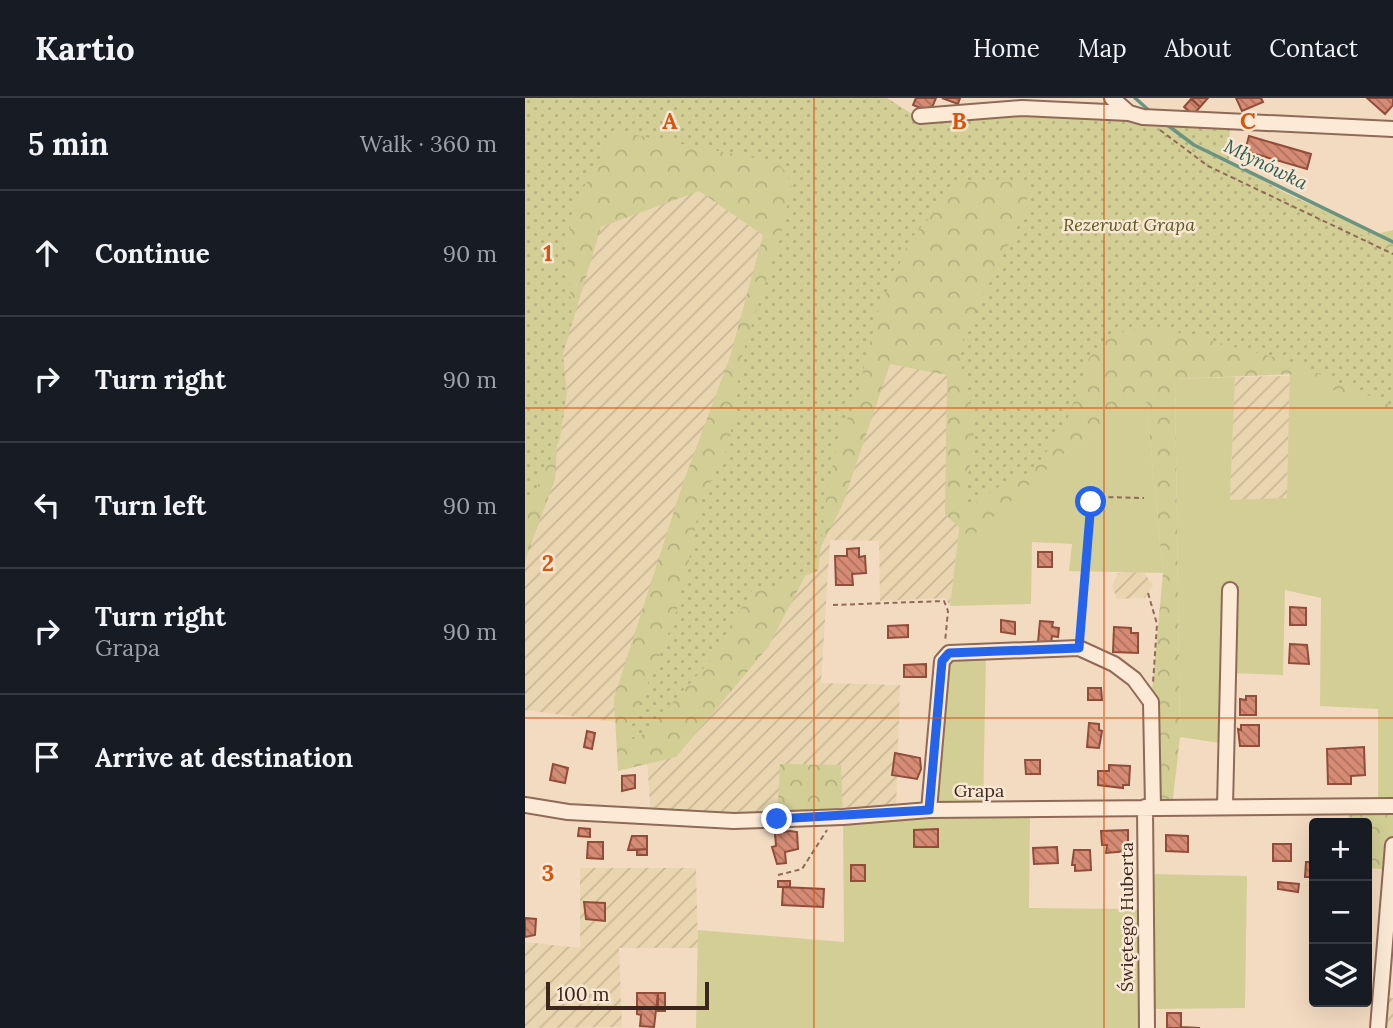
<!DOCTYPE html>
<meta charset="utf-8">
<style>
body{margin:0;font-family:Lora,serif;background:#20242c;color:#f1f3f6}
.controls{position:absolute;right:21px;bottom:21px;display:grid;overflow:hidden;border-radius:7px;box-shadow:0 7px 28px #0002}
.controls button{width:63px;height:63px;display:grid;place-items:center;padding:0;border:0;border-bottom:2px solid #363941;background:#171b24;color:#f1f3f6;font:35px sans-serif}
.scale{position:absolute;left:21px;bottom:18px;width:163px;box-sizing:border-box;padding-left:7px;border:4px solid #3d261d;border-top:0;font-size:19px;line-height:24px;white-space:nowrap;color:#3d261d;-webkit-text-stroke:5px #f9e7d3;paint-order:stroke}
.stop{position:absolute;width:21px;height:21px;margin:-16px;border:5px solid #2563eb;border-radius:50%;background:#fff}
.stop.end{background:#2563eb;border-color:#fff;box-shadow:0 2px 7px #0008}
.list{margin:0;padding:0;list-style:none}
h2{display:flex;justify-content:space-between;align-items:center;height:91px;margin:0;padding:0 28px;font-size:30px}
h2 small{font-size:23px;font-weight:400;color:#9ea1a6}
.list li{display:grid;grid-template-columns:46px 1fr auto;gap:21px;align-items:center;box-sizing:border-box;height:126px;padding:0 28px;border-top:2px solid #363941}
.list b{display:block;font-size:26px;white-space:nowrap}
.list p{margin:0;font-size:23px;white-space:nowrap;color:#9ea1a6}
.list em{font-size:23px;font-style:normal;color:#9ea1a6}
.icon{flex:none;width:38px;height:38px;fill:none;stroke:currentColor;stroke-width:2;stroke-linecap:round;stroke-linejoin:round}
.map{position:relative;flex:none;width:868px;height:930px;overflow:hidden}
header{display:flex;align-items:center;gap:42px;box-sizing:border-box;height:98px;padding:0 35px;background:#171b24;border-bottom:2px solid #363941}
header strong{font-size:33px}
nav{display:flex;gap:38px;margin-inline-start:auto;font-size:24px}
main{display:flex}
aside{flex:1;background:#171b24}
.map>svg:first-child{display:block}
</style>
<header>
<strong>Kartio</strong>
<nav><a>Home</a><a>Map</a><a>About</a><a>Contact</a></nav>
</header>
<main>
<aside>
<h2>5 min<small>Walk · 360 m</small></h2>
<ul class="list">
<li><svg class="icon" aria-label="ahead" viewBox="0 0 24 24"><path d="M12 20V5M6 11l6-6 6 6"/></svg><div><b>Continue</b></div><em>90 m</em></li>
<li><svg class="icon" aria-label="right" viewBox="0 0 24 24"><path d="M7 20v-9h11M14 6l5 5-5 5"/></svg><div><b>Turn right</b></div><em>90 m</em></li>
<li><svg class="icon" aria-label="left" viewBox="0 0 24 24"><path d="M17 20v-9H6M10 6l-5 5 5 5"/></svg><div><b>Turn left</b></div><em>90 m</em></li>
<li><svg class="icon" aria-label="right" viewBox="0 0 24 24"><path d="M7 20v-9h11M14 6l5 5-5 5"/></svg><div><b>Turn right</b><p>Grapa</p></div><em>90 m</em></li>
<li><svg class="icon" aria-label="arrive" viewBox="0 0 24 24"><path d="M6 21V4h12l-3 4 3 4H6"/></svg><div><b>Arrive at destination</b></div></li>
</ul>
</aside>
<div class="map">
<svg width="868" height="930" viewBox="0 0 868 930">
<defs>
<pattern id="farmland-furrows" width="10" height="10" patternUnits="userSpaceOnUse" patternTransform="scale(1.75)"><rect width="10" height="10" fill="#e9d5af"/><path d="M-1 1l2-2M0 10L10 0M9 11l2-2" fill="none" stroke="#c9b796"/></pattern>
<pattern id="forest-crowns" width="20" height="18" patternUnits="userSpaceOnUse" patternTransform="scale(1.75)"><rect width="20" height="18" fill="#d2ce95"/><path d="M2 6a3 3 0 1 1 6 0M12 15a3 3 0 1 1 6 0" fill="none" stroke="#b5b180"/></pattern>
<pattern id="park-dots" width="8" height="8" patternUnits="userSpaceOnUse" patternTransform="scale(1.75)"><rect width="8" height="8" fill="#d2ce95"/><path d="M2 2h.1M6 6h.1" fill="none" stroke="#b5b180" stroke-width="1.8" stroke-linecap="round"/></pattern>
<pattern id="building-back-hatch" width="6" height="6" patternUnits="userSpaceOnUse" patternTransform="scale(1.75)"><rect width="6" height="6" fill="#d58b74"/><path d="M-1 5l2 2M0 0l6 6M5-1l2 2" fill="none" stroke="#ae715f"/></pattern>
</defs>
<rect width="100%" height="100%" fill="#f3dbc2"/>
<path fill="url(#farmland-furrows)" d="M262 75 98 646 90 624 0 612V414L35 341 42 296 38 257 47 220 48 108Z
M439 236 437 407 425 508 420 500 355 503 354 443 305 442 296 585 375 587 371 712 318 719 256 666 252 721 126 718 120 635 302 395 365 266Z
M765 278 762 400 705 403 710 279Z
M606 474 619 475 628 487 620 500 592 501 587 488 593 475Z
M55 770H171L173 850H94L97 929 0 930V844L55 850Z
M851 899 868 900V930H852Z"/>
<path fill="#d2ce95" d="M765 265 868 308V701H853V611L795 608 796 500 760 492 758 577 703 575 701 646 655 639 650 281 710 279 705 402 762 400Z
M621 300 638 475 544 473 547 446 507 444 506 506 425 508 437 407 538 356Z
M461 558 458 710H407L423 565 427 560Z
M505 715 504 810 617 811 618 930H171L173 832 319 844 318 719Z
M623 776 722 778 720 910 625 911Z"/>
<path fill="url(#forest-crowns)" d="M0 0 396 24 508 16 747 89 852 136 868 132V316L769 276 650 281 655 639 647 709H628L626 604 638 475 621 301 538 356 445 440 420 416 422 277 365 266 317 408 243 549 151 659 93 673 89 600 158 385 205 259 238 137 174 93 76 129 37 259 30 381 0 463Z
M255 666 316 667 318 719 252 721Z
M824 713H868V772L842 770V725H823Z"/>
<path fill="url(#park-dots)" d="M0 0H362L401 25 529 13 705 24 704 64 868 154V308L767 264 660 236 627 230 604 231 578 244 564 260 541 325 509 372 475 388 447 407H437L448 352 449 318 435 262 439 236 502 109V84H437L386 140 353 213 331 302 313 341 302 395 293 473 253 488 228 491 184 564 120 635 98 646 149 522 164 463 175 405 204 347 216 261 257 132 266 89 262 75 251 64 90 33 48 109 42 150 47 220 38 257 42 296 35 341 0 414Z"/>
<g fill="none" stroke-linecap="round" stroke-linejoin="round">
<path stroke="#6a9482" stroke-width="3.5" d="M610 0 627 15
M641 26 669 47 868 144"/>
</g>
<path fill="url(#building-back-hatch)" stroke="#914d3a" stroke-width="2" d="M391 0H411L405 14 388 7Z
M417 0H435L433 6Z
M666 0H683L675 9Z
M711 0H736L738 4 717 13Z
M842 0H868V7L860 16Z
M666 1 675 9 668 17 659 9Z
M724 38 786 56 782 71 720 53Z
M334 450V459L340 458 341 475 327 476 328 487H311L310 458H322V451Z
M513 454H527V469H513Z
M765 509 781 510V527H765Z
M476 522 490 524V536L476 534Z
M515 523 528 524 527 529 534 530 533 539 527 538 526 545 513 544Z
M383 527V539L363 540V528Z
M589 529 606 530V535H613V555L588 554Z
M765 546 782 547 784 566 764 565Z
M401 566V579H379V567Z
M563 590H576L577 602H563Z
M721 598H731V617H715V601L721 602Z
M564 625 574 626V632L577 633 574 650 562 649Z
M716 627H734V648H715L713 631 716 632Z
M62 633 70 635 67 651 59 649Z
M839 649 840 677 826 678V686H803L802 651Z
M370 655 395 660 396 671 392 681 367 677Z
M500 662H515V676H501Z
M28 666 43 670 40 685 25 682Z
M584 667 605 668 604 687H598V690L573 687V673H584Z
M110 677V690L97 693V678Z
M786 724 803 725H789V744L785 743Z
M54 730 65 731V739L53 738Z
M413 731V749H389V732Z
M603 732V753L581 755 582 747H577L576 733Z
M265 733 272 734 273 751 260 754 261 765 252 766 247 749 251 748 250 735Z
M641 737 663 738V754L641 753Z
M107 738H122V751L103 752Z
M63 744H78V761L62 760Z
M748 746H766V763H748Z
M532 749 533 765 509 766 508 750Z
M122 751V757H112V752Z
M549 752H565L566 772 550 773V767H547Z
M785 760H789V779H780L781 764H785Z
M326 767H340V783H326Z
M253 783H265V789H253Z
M753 784 774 786 773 794 753 791Z
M258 789 299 791 298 809 257 807Z
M59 804 80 805V823L61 821Z
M0 820 11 821 10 837 0 839Z
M112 895H133L129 929 115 928 116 917 112 916Z
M133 895H140V913H133Z
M642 915H656V929L675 930H642Z"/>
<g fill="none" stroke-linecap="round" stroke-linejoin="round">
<defs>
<path id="street" d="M587 0 604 15 618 19 868 31
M395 18 497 10 604 15
M0 707 43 714 209 723 318 719 404 712 868 708
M620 709 622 930
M700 709 705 492
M404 712 417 563 424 555 554 550 589 566 609 581 626 604 628 709
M853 930 868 747"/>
</defs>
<use href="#street" stroke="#8f6a57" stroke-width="18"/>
<path stroke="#8f6a57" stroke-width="2" stroke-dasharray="5 3.5" stroke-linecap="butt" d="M635 32 683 68 868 156
M623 495 632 526 628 585
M308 507 419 503 423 513 420 544
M555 538 566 404 577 399 619 400
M253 777 277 771 302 732"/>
<use href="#street" stroke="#fcead7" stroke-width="14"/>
</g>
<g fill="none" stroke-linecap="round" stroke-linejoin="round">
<path stroke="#2563eb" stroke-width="9" d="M252 721 404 712 417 563 424 555 554 550 566 404"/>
</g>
<path fill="none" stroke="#d7540e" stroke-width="2" stroke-opacity="0.55" d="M289 0V930M579 0V930M0 310H868M0 620H868"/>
<g text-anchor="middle" stroke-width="5" stroke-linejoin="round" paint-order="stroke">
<g font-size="18" font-style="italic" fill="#585c21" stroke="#f9e7d3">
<text x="604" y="133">Rezerwat Grapa</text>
</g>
<g font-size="18" fill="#3d261d" stroke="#f9e7d3">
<text x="454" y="699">Grapa</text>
<text transform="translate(602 819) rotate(-90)" y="6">Świętego Huberta</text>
</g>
<g font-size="19" font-style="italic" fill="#2a5e52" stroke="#f9e7d3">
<text transform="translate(741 66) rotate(26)" y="7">Młynówka</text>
</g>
</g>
<g font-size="23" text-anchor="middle" font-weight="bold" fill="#d7540e" stroke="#f9e7d3" stroke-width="5" stroke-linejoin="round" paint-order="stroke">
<text x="145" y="31">A</text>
<text x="434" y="31">B</text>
<text x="723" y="31">C</text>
<text x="23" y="163">1</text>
<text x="23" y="473">2</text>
<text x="23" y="783">3</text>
</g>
</svg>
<div class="controls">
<button>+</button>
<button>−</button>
<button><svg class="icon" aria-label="layers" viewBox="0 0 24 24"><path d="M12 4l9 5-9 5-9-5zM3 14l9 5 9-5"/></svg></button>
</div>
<div class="scale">100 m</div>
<div class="stop" style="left:566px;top:404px"></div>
<div class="stop end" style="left:252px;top:721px"></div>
</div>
</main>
